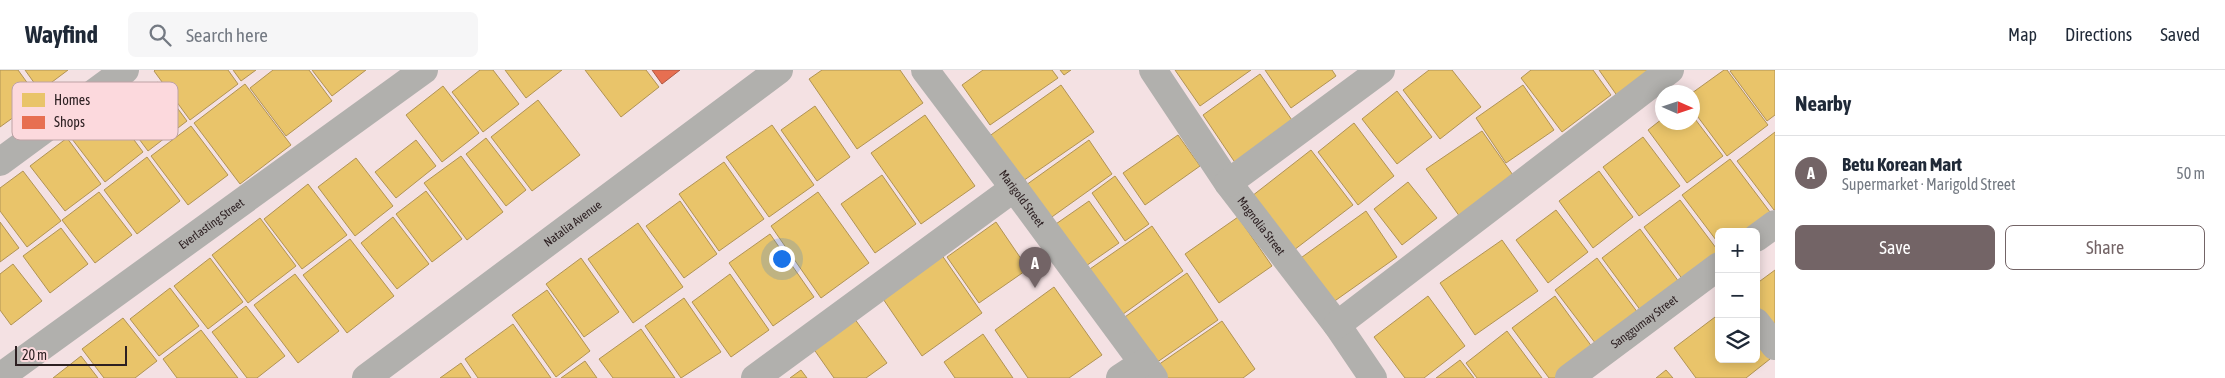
<!DOCTYPE html>
<meta charset="utf-8">
<style>
body{margin:0;font-family:"Asap Condensed",sans-serif;background:#f6f6f7;color:#1f2937}
.controls{position:absolute;right:15px;bottom:15px;display:grid;overflow:hidden;border-radius:8px;box-shadow:0 2px 12px #0003}
.controls button{width:45px;height:45px;display:grid;place-items:center;padding:0;border:0;border-bottom:1px solid #e0e1e3;background:#fff;color:#1f2937;font:25px sans-serif}
.compass{position:absolute;left:1655px;top:15px;width:45px;height:45px;border-radius:50%;background:#fff;box-shadow:0 2px 12px #0003;rotate:93deg}
.scale{position:absolute;left:15px;bottom:12px;width:112px;box-sizing:border-box;padding-left:5px;border:2px solid #2d2022;border-top:0;font-size:14px;line-height:18px;white-space:nowrap;color:#2d2022;-webkit-text-stroke:4px #fcd9dd;paint-order:stroke}
.you{position:absolute;left:781px;top:188px;width:18px;height:18px;margin:-12px;border:4px solid #fff;border-radius:50%;background:#1a73e8;box-shadow:0 0 0 8px #1a73e833}
.badge{display:grid;place-items:center;width:32px;height:32px;border-radius:50%;background:#736466;color:#fff;font-size:16px;font-weight:700}
.pin{position:absolute;translate:-50% -41px;filter:drop-shadow(0 1px 2px #0008)}
.pin::after{content:'';position:absolute;top:26px;width:18px;height:15px;background:inherit;clip-path:polygon(0 0,100% 0,50% 100%)}
.list{margin:0;padding:0;list-style:none}
h2{display:flex;justify-content:space-between;align-items:center;height:65px;margin:0;padding:0 20px;font-size:21px}
h2 small{font-size:16px;font-weight:400;color:#747a83}
.list li{display:grid;grid-template-columns:32px 1fr auto;gap:15px;align-items:center;box-sizing:border-box;height:75px;padding:0 20px;border-top:1px solid #e0e1e3}
.list b{display:block;font-size:19px;white-space:nowrap}
.list p{margin:0;font-size:16px;white-space:nowrap;color:#747a83}
.list em{font-size:16px;font-style:normal;color:#747a83}
.actions{display:flex;gap:10px;padding:15px 20px}
.actions a{flex:1;padding:11px 0;border:1px solid #736466;border-radius:8px;text-align:center;font-size:18px;color:#736466}
.actions .main{background:#736466;color:#fff}
.icon{flex:none;width:28px;height:28px;fill:none;stroke:currentColor;stroke-width:2;stroke-linecap:round;stroke-linejoin:round}
.map{position:relative;flex:none;width:1775px;height:308px;overflow:hidden}
header{display:flex;align-items:center;gap:30px;box-sizing:border-box;height:70px;padding:0 25px;background:#fff;border-bottom:1px solid #e0e1e3}
header strong{font-size:24px}
nav{display:flex;gap:28px;margin-inline-start:auto;font-size:18px}
.search{width:350px;height:45px;background:#f6f6f7;display:flex;align-items:center;gap:12px;box-sizing:border-box;padding:0 18px;border-radius:8px;color:#747a83;font-size:19px}
main{display:flex}
aside{flex:1;background:#fff}
.map>svg:first-child{display:block}
</style>
<header>
<strong>Wayfind</strong>
<div class="search"><svg class="icon" aria-label="search" viewBox="0 0 24 24"><circle cx="10" cy="10" r="6"/><path d="M15 15l6 6"/></svg>Search here</div>
<nav><a>Map</a><a>Directions</a><a>Saved</a></nav>
</header>
<main>
<div class="map">
<svg width="1775" height="308" viewBox="0 0 1775 308">
<rect width="100%" height="100%" fill="#f4e1e3"/>
<path fill="#e9c46a" stroke="#b19354" d="M0 0H18L39 29 0 57Z
M25 0H68L40 21Z
M155 0H228L238 14 190 50 154 1Z
M233 0H256L241 11Z
M273 0H309L332 31 286 66 250 18Z
M312 0H366L332 26Z
M480 0H493L519 34 483 62 452 22Z
M505 0H562L526 28Z
M585 0H646L659 17 621 47Z
M822 0H900L923 33 857 79 809 9Z
M983 0H1052L1058 8 990 55 962 15Z
M1060 0H1071L1064 5Z
M1175 0H1251L1200 36Z
M1265 0H1332L1336 6 1291 38Z
M1429 0H1452L1481 37 1440 69 1403 20Z
M1531 0H1593L1611 25 1562 62 1521 8Z
M1599 0H1653L1618 27Z
M1724 0H1727L1768 55 1727 86 1692 39V23Z
M1732 0H1775V45L1767 51 1730 1Z
M1260 4 1294 53 1236 94 1203 45Z
M158 12 187 51 148 81 119 42Z
M245 14 291 75 240 114 194 53Z
M1061 15 1094 62 1020 113 988 67Z
M1523 15 1554 60 1506 93 1476 48Z
M443 16 479 63 442 92 406 45Z
M1397 21 1432 67 1397 94 1362 49Z
M538 30 580 85 532 121 491 67Z
M815 36 850 87 817 111 781 60Z
M111 39 143 82 105 112 72 69Z
M925 45 975 116 921 154 871 83Z
M1692 45 1723 86 1687 113 1648 60 1662 49V52H1692Z
M1354 53 1394 106 1358 135 1318 82Z
M772 55 814 115 769 147 726 87Z
M191 56 228 105 188 135 151 86Z
M1482 61 1515 108 1460 147 1426 99Z
M1775 62V140H1774L1737 91Z
M1178 65 1200 96 1145 135 1123 103Z
M1643 67 1680 116 1639 146 1603 97Z
M67 68 101 114 65 141 30 96Z
M486 68 526 120 506 136 466 84Z
M416 70 436 96 396 128 375 102Z
M1089 70 1112 104 1049 149 1026 115Z
M1311 80 1353 135 1294 180 1252 126Z
M461 86 503 142 467 170 424 113Z
M147 87 180 131 137 164 104 120Z
M356 88 393 136 355 166 318 117Z
M1730 89 1773 146 1753 162H1719V174L1682 125Z
M724 92 764 149 719 181 679 124Z
M23 101 61 151 27 177 0 141V118Z
M1599 101 1633 147 1593 178 1559 131Z
M882 105 916 154 875 183 841 134Z
M1115 106 1149 154 1125 171 1092 123Z
M1408 112 1437 148 1402 175 1374 139Z
M308 114 347 165 302 199 264 149Z
M426 121 462 169 432 192 396 144Z
M99 122 132 165 95 193 62 150Z
M818 122 869 193 821 228 771 156Z
M1680 130 1719 182V190L1686 214 1644 157Z
M680 131 717 184 684 208 646 156Z
M1089 131 1119 173 1083 198 1053 156Z
M1556 140 1588 182 1548 213 1516 170Z
M1366 141 1397 187 1329 235 1298 190Z
M393 147 429 194 397 219 361 173Z
M1238 147 1272 196 1219 233 1185 184Z
M260 148 296 196 248 233 212 185Z
M0 152 19 178 0 192Z
M996 152 1028 199 979 233 947 187Z
M638 153 683 217 633 253 588 189Z
M1152 156 1183 201 1119 247 1087 201Z
M61 158 88 194 50 223 23 186Z
M1640 159 1682 216 1644 245 1602 188Z
M770 164 814 227 773 256 729 193Z
M350 169 394 226 347 263 303 205Z
M1502 170 1538 221 1475 265 1440 213Z
M939 181 982 243 922 286 879 223Z
M210 188 243 232 208 259 174 216Z
M581 188 619 242 584 267 546 214Z
M1597 188 1641 247 1599 278 1555 220Z
M13 194 42 231 11 255 0 240V204Z
M1775 200V268L1756 243V214Z
M1187 203 1218 250 1153 295 1122 249Z
M295 204 339 261 298 293 254 235Z
M730 204 769 260 731 287 692 232Z
M1054 217 1102 285 1069 308H1028L995 260Z
M170 218 199 256 159 286 130 249Z
M547 220 590 281 556 307 512 245Z
M1428 226 1465 276 1424 308H1405L1374 267Z
M1555 226 1595 281 1559 308H1549L1512 258Z
M684 228 721 282 681 308 645 256Z
M246 236 285 286 257 308H247L212 262Z
M1719 244V289H1756V270L1770 289 1746 308H1696L1674 278Z
M123 248 157 291 135 308H104L82 279Z
M854 248 887 293 866 308H834L813 278Z
M1222 251 1255 299 1243 308H1167L1158 295Z
M513 254 551 308H478L465 289Z
M641 259 675 308H613L599 289Z
M201 260 238 308H177L163 289Z
M1507 261 1542 308H1477L1466 293Z
M983 264 1013 308H955L944 292Z
M81 286 98 308H53Z
M1460 290 1474 308H1436Z
M585 291 597 308H561Z
M461 293 471 308H440Z
M801 300 807 308H790Z
M1666 300 1673 308H1656Z"/>
<path fill="#e76f51" stroke="#af5743" d="M652 0H680L662 14Z"/>
<g fill="none" stroke-linecap="round" stroke-linejoin="round">
<g stroke="#b1b0ad" stroke-width="28">
<path id="s1" d="M925 0 1014 118 1154 308"/>
<path id="s2" d="M1153 0 1228 113 1337 255 1373 308"/>
<path d="M0 92 125 0"/>
<path d="M1228 113 1381 0"/>
<path d="M1756 168 1775 154"/>
<path d="M1756 252 1775 276"/>
<path d="M1337 255 1670 0"/>
<path id="s3" d="M0 307 424 0"/>
<path id="s4" d="M366 308 779 0"/>
<path d="M755 308 1014 118"/>
<path d="M1120 308 1143 293"/>
<path id="s5" d="M1569 308 1719 196"/>
</g>
</g>
<g text-anchor="middle" stroke-width="5" stroke-linejoin="round" paint-order="stroke">
<g font-size="12" fill="#2d2022" stroke="#fcd9dd">
<text dy="4" stroke="none"><textPath href="#s1" startOffset="161">Marigold Street</textPath></text>
<text dy="4" stroke="none"><textPath href="#s3" startOffset="261">Everlasting Street</textPath></text>
<text dy="4" stroke="none"><textPath href="#s4" startOffset="258">Natalia Avenue</textPath></text>
<text dy="4" stroke="none"><textPath href="#s2" startOffset="190">Magnolia Street</textPath></text>
<text dy="4" stroke="none"><textPath href="#s5" startOffset="94">Sanggumay Street</textPath></text>
</g>
</g>
<rect x="12" y="12" width="166" height="58" rx="8" fill="#fcd9dd" stroke="#bea2a5" stroke-width="1"/>
<rect x="22" y="23" width="23" height="14" fill="#e9c46a"/>
<rect x="22" y="46" width="23" height="13" fill="#e76f51"/>
<g font-size="14" fill="#2d2022">
<text x="54" y="35">Homes</text>
<text x="54" y="57">Shops</text>
</g>
</svg>
<div class="controls">
<button>+</button>
<button>−</button>
<button><svg class="icon" aria-label="layers" viewBox="0 0 24 24"><path d="M12 4l9 5-9 5-9-5zM3 14l9 5 9-5"/></svg></button>
</div>
<svg class="compass" viewBox="-18 -18 36 36"><path d="M0-13l5 13h-10z" fill="#e53935"/><path d="M0 13l5-13h-10z" fill="#747a83"/></svg>
<div class="scale">20 m</div>
<div class="you"></div>
<div class="pin badge" style="left:1035px;top:218px">A</div>
</div>
<aside>
<h2>Nearby<small></small></h2>
<ul class="list">
<li><span class="badge">A</span><div><b>Betu Korean Mart</b><p>Supermarket · Marigold Street</p></div><em>50 m</em></li>
</ul>
<div class="actions"><a class="main">Save</a><a>Share</a></div>
</aside>
</main>
